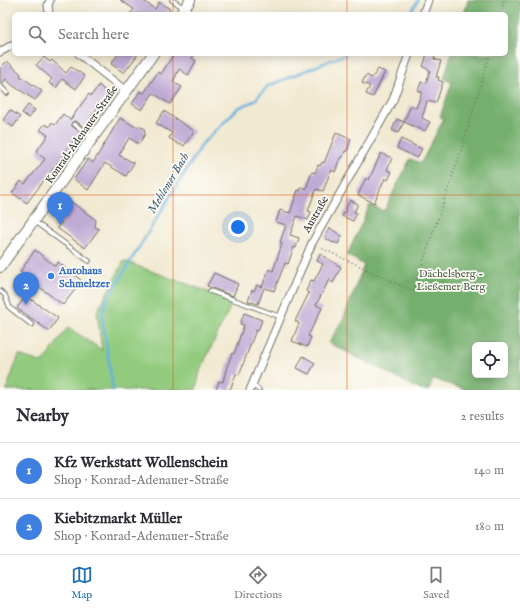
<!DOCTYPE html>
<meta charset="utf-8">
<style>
body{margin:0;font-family:"IM FELL English",serif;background:#f7f7f7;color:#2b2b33}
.controls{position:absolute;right:12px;bottom:12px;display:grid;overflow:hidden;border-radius:6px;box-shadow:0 2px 10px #0003}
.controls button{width:36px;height:36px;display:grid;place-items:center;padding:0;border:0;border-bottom:1px solid #e1e1e2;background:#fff;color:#2b2b33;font:20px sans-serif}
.you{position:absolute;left:238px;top:227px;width:14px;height:14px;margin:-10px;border:3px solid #fff;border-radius:50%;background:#1a73e8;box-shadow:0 0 0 6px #1a73e833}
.badge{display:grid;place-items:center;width:26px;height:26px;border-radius:50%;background:#1f6fb2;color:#fff;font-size:13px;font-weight:700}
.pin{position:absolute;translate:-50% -33px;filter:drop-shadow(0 1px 2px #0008)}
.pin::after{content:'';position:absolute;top:21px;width:14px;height:12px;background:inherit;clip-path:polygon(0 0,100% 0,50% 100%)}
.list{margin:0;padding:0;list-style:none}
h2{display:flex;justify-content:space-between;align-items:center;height:52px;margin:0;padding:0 16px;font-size:17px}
h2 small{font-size:13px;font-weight:400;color:#7c7c81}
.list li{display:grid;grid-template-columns:26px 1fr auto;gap:12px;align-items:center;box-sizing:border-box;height:56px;padding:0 16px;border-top:1px solid #e1e1e2}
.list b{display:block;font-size:15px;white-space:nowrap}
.list p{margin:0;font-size:13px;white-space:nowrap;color:#7c7c81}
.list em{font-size:13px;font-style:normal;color:#7c7c81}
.icon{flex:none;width:22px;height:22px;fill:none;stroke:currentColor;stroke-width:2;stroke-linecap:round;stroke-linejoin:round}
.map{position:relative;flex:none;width:520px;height:390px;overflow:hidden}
.search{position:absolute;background:#fff;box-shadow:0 2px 10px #0003;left:12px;right:12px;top:12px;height:44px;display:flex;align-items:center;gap:10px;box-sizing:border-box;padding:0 14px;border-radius:6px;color:#7c7c81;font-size:15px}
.sheet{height:164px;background:#fff}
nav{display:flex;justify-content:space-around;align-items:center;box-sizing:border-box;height:56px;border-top:1px solid #e1e1e2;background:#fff;font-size:11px;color:#7c7c81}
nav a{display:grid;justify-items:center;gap:2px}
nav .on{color:#1f6fb2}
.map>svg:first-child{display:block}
</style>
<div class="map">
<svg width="520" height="390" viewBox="0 0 520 390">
<rect width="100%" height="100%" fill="#fdfcf7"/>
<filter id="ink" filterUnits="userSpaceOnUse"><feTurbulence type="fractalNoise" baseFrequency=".025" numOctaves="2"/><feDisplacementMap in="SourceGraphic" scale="8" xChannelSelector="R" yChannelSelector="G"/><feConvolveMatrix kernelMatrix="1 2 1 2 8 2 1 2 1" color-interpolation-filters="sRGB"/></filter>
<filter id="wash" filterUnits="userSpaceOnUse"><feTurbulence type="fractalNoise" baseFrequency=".012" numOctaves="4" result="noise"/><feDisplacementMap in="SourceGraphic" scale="16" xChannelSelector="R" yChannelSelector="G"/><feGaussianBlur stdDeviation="0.9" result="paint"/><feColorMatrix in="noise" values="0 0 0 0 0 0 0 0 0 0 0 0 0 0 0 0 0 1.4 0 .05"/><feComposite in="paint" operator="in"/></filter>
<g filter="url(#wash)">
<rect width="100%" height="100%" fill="#f1e9d1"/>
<path fill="#92cb7e" stroke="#5e7b54" d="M124 261 233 301 200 371 196 390H6L19 355 43 363 68 327 102 350 97 312Z"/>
<path fill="#75af6d" stroke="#506d4c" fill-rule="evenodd" d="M468 0H520V390H467L433 379 429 390H421L329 343 344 317 364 265 347 255 370 205 384 211 410 159 421 163 444 118 440 117 452 82 444 79 451 54H506V14H464ZM475 345H505V375H475Z"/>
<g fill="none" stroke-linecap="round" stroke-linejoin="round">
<path stroke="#63b0dc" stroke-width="2.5" d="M410 14 418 0
M113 390 102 316 105 303 203 143 238 108 254 101 268 86 346 54"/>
</g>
<g id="blocks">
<path fill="#c0abd5" d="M120 0H142L155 9 159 2 170 9 167 14H130L134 9Z
M118 54H138L124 73 111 64Z
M174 54H195L192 58 196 61 188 75 179 69 173 82 182 87 170 104 153 93 142 110 132 104 140 91 144 93 158 72 161 74Z
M427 54H435L434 59 441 61 436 77H439L438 80 443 82 436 103 427 101 422 118 430 122 425 131 404 122 411 105 416 108 422 92 418 91 421 82 426 84 430 70 423 67Z
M44 57 50 62 52 60 66 73 71 67 85 76 76 89 62 79 56 88 49 83 52 79 36 65Z
M7 61 21 74 20 76 42 91 35 100 12 85 6 79 2 84 0 83V68Z
M378 69 385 72 373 97 366 94 370 86 362 83 366 75 372 78Z
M99 85 108 94 90 118 92 119 85 128 76 121 72 122V126L81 133 76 140 75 139 27 203 12 193 21 181 25 184 45 159 36 152 48 135 40 130 45 124 49 127 52 122 55 125 63 114 70 120 89 94 91 96Z
M28 105 35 110 29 118 22 113Z
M10 110 20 117 13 127 3 120Z
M164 111 194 131 184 146 181 144 180 145 169 138 172 133 156 123Z
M120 118 136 127 137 126 144 128 145 134 139 144 129 138 119 155 134 163 126 176 105 163 88 190 74 179 88 159 93 163Z
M397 119 404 122 398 133 392 130Z
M336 133 351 139 347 151H345L342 158H340L335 172 331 170 323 191 316 189 308 211 311 212 308 220 297 216 290 235 299 238 296 248 294 247 288 264 285 263 274 291 264 288 258 304 248 301 252 290 254 291 257 285 262 287 269 269 273 271 281 247 282 243 280 242 286 225 276 222 280 210 290 213 298 190 300 191 301 187 306 189 312 172 315 173 318 165 320 166 322 162 324 163Z
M401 139 422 149 417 158 397 148Z
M381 153 392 158 387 170 392 172 388 180 385 178 374 203 358 195 366 178 369 180Z
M66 198 96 220 95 227 99 229 85 248 57 228 62 222 53 215Z
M350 200 358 204 354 212 357 213 353 221 342 216 347 209H346Z
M330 228 342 236 338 244 334 242 333 243 325 238Z
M35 250 55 266 58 262 82 281 63 305 20 272Z
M320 254 341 267 333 283 329 280 316 305 322 308 308 336 311 337 307 347 292 341 299 323 295 321 309 293 306 291 311 280 314 281 323 264 317 261Z
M214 273 238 284 233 296 207 286Z
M26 296 58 318 49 331 17 308Z
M244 313 262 320 258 331 256 330 239 375 236 374 230 390H216L219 381 223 382 226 370 232 353 234 354 244 325 240 324Z
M303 356 315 363 309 374 297 368Z"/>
</g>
</g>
<g filter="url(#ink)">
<use href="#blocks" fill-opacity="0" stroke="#706e65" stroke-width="1"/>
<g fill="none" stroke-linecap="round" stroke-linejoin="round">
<defs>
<path id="lane" d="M172 0 184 8
M0 86 7 93
M74 124 92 137
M35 222 89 261
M0 291 5 295 10 308 32 325
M210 291 281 317
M252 385 259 390"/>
<path id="street" d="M49 14 48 5 50 0
M423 14 428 0
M0 52 14 44
M79 54 126 91
M250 390 312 243 393 100 409 54"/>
<path id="secondary" d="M181 14 190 0
M0 267 153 54"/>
</defs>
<use href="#lane" stroke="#706e65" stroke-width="5.5"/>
<use href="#street" stroke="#706e65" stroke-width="9"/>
<use href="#secondary" stroke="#706e65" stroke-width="12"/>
<path stroke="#706e65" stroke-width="1.5" stroke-dasharray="1 3" stroke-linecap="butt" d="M501 14 504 0
M319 247 413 291 461 151 490 54"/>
<use href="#lane" stroke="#fff" stroke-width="3.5"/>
<use href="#street" stroke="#fff" stroke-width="7"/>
<use href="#secondary" stroke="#fff" stroke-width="10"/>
</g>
</g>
<path fill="none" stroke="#df570e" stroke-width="1" stroke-opacity="0.55" d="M173 0V14M347 0V14M173 54V390M347 54V390M0 195H520"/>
<circle fill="#3f7fe0" stroke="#fdfcf7" stroke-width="1.5" cx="51" cy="276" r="4"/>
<g text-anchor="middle" stroke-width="3.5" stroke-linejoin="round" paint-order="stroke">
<g font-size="11" fill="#2b2b2b" stroke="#fdfcf7">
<text transform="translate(81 134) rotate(-55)" y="4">Konrad-Adenauer-Straße</text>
<text transform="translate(315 214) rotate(-60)" y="4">Austraße</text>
</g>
<g font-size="11" font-weight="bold" fill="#366cbe" stroke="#fdfcf7" text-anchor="start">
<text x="59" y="274">Autohaus<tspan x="59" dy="13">Schmeltzer</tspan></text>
</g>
<g font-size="11" fill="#4a5b44" stroke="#fdfcf7">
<text x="451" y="277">Dächelsberg -<tspan x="451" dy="13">Ließemer Berg</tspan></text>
</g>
<g font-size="12" font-style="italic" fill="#416072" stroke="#fdfcf7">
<text transform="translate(168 183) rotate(-59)" y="4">Mehlemer Bach</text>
</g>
</g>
</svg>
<div class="controls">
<button><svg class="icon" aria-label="locate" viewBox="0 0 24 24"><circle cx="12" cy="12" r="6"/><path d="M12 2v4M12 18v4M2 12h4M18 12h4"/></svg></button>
</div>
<div class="you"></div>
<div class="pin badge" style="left:60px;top:225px;background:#3f7fe0">1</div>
<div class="pin badge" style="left:26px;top:305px;background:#3f7fe0">2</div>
<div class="search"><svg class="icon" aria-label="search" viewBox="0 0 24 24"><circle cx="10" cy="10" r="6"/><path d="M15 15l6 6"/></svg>Search here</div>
</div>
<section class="sheet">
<h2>Nearby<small>2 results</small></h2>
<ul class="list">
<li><span class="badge" style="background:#3f7fe0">1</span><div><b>Kfz Werkstatt Wollenschein</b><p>Shop · Konrad-Adenauer-Straße</p></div><em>140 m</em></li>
<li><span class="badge" style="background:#3f7fe0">2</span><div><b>Kiebitzmarkt Müller</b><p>Shop · Konrad-Adenauer-Straße</p></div><em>180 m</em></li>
</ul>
</section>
<nav>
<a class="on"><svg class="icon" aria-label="map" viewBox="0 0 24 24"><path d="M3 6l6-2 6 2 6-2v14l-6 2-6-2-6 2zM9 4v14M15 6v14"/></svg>Map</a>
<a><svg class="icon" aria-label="directions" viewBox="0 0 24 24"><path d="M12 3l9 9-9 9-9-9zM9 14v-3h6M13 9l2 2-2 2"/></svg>Directions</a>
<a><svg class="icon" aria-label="saved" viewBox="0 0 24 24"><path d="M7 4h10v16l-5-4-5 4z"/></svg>Saved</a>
</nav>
